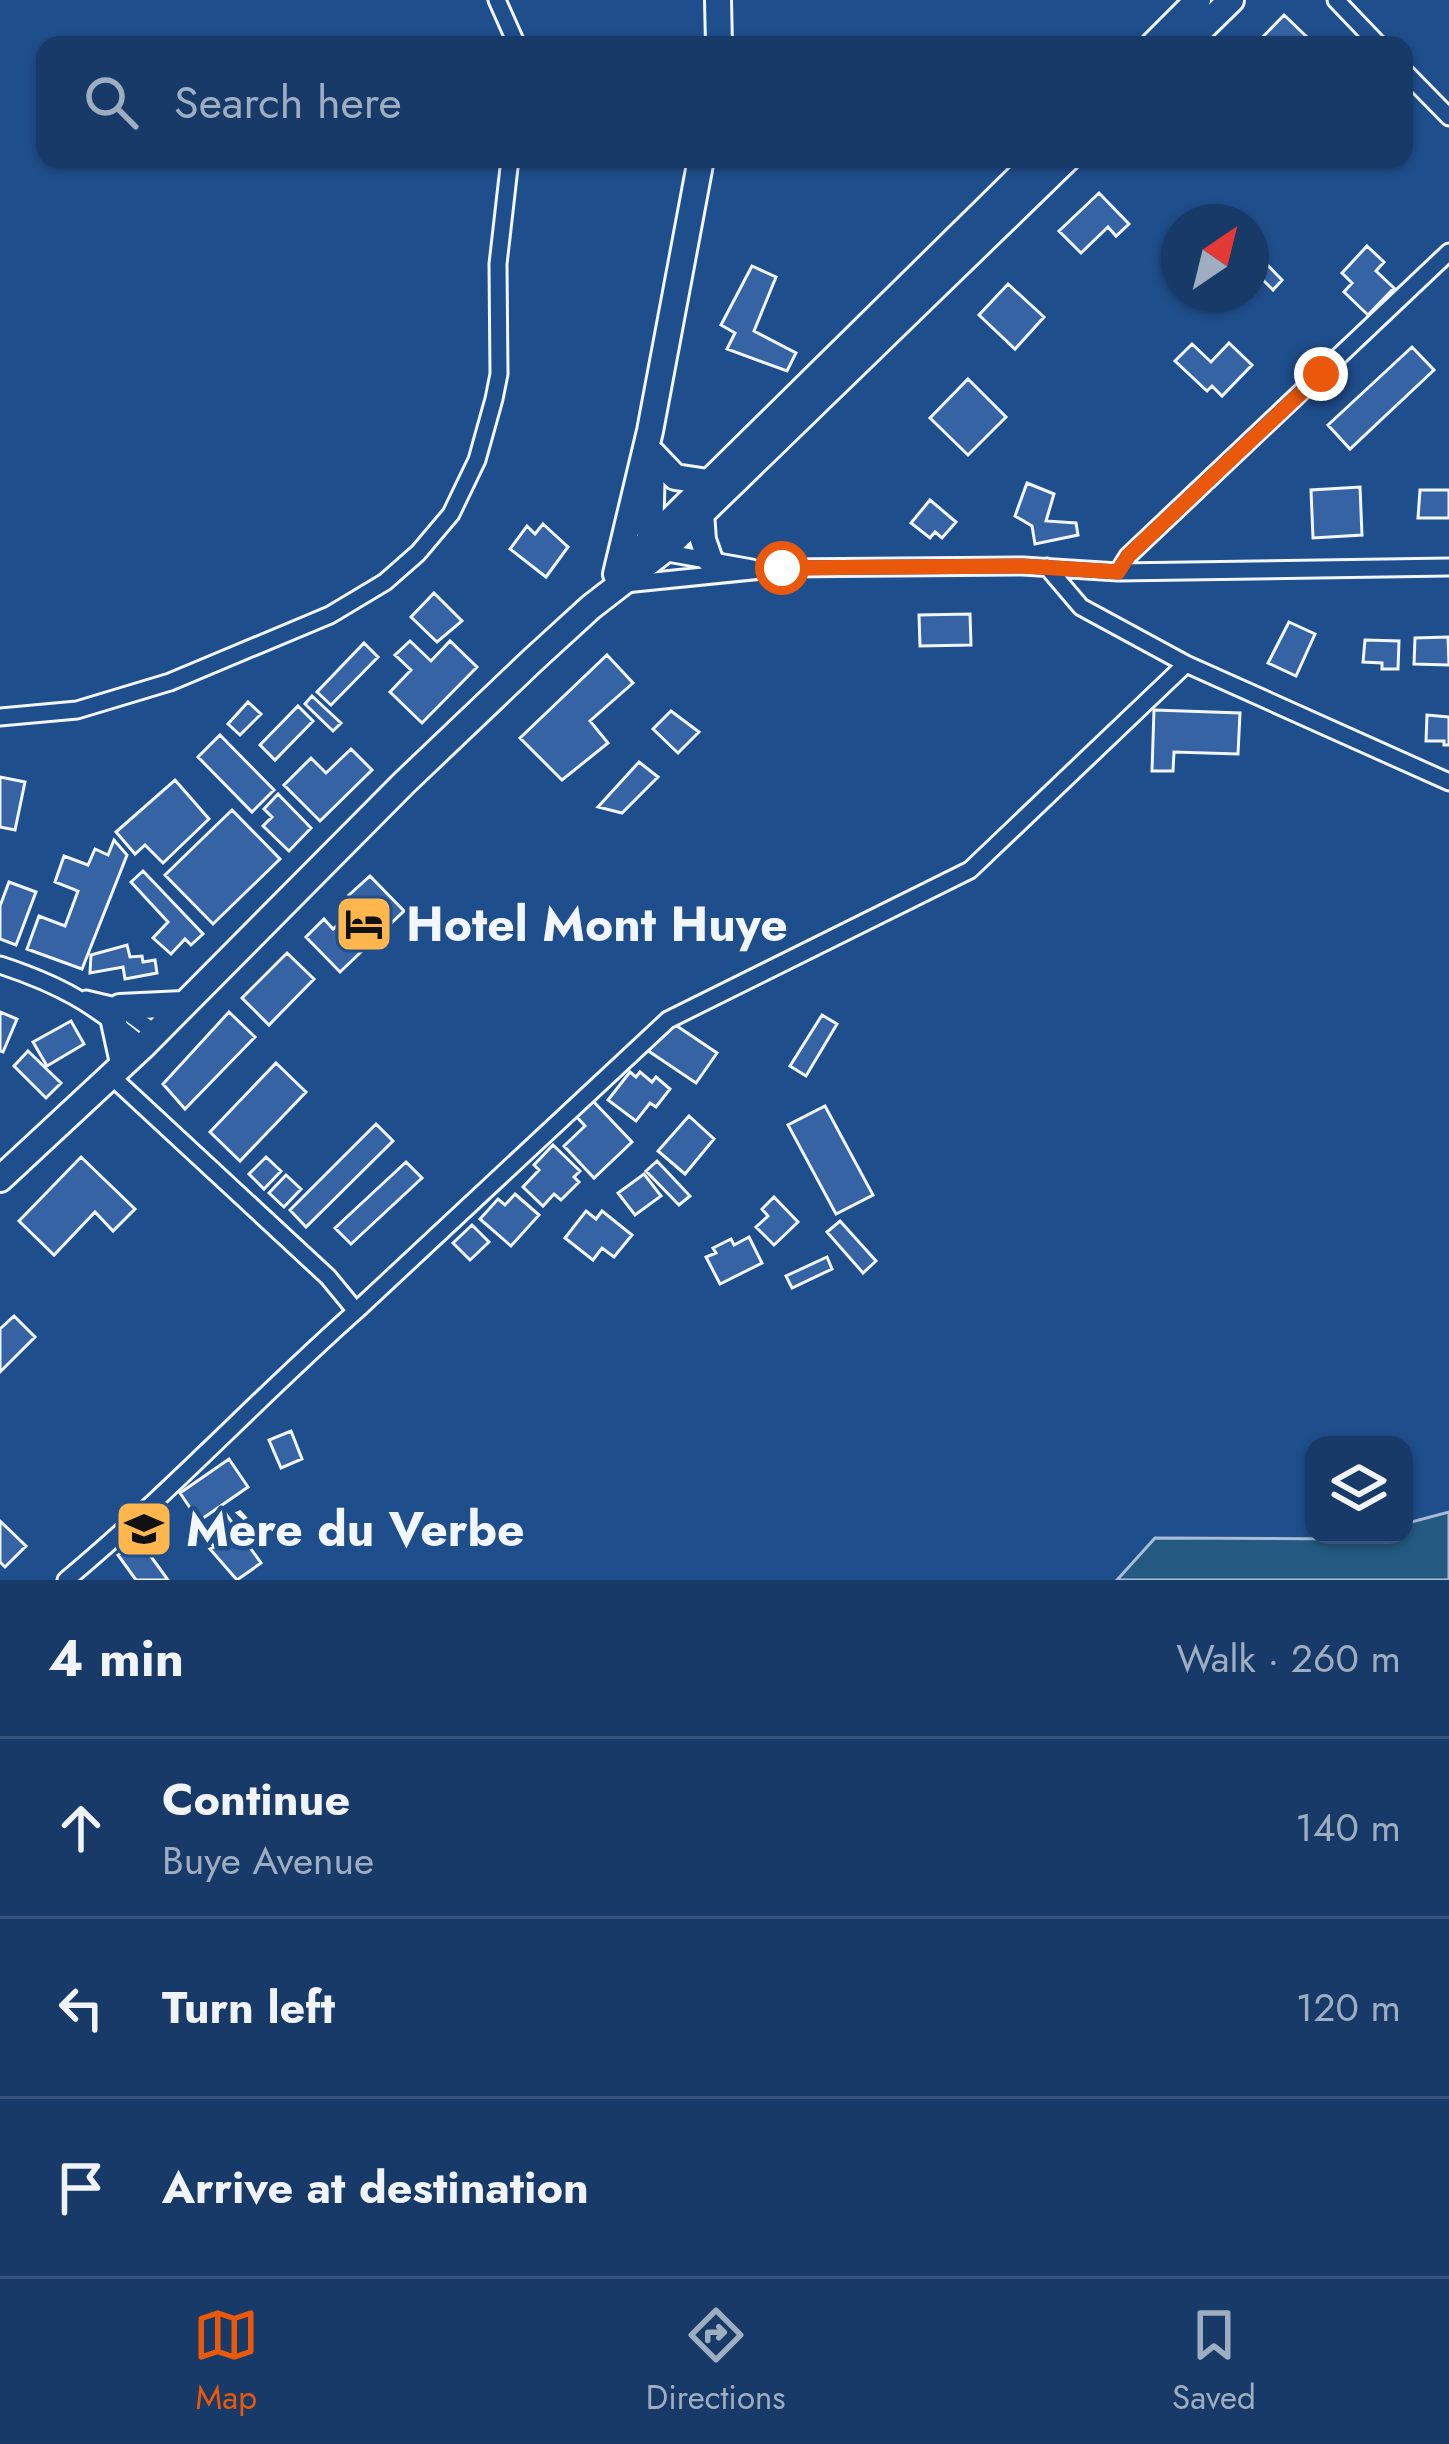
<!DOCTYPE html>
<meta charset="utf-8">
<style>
body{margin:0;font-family:Jost,sans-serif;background:#20416f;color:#f1f3f6}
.controls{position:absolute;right:36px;bottom:36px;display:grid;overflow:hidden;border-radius:24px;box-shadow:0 3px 9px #0004}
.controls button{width:108px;height:108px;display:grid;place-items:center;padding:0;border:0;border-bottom:3px solid #36547d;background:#173a69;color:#f1f3f6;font:60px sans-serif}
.compass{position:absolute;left:1161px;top:204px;width:108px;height:108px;border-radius:50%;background:#173a69;box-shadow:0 3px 9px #0004;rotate:35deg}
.stop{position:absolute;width:36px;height:36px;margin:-27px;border:9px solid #ea580c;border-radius:50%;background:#fff}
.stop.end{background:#ea580c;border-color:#fff;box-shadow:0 3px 12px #0008}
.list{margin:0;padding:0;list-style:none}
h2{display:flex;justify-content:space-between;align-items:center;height:156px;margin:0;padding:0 48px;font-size:51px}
h2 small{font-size:39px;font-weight:400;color:#9eadc0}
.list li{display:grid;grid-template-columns:78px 1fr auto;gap:36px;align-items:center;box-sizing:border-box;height:180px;padding:0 48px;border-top:3px solid #36547d}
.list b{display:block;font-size:45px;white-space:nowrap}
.list p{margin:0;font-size:39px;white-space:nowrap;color:#9eadc0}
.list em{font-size:39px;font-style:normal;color:#9eadc0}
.icon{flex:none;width:66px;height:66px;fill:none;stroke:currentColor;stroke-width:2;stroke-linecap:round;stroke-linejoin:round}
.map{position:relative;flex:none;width:1449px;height:1580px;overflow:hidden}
.search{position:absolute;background:#173a69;box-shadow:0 3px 9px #0004;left:36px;right:36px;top:36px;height:132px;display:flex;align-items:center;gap:30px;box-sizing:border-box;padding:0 42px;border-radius:24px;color:#9eadc0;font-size:45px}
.sheet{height:696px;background:#173a69}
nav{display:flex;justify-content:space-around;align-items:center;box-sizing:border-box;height:168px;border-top:3px solid #36547d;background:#173a69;font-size:33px;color:#9eadc0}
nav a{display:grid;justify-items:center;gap:6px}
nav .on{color:#ea580c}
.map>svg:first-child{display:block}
</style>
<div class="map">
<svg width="1449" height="1580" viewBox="0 0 1449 1580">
<rect width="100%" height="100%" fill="#1f4e8c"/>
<path fill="#245a82" stroke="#a8bbd7" stroke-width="3" d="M1449 1512V1580H1117L1155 1538 1348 1539 1365 1535H1404V1524Z"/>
<path fill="#3563a3" stroke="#f2f6ff" stroke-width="3" d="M1284 15 1307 37 1299 45H1255Z
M1099 193 1129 224 1116 236 1108 227 1081 253 1059 231Z
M1367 246 1384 262 1376 271 1394 288 1368 315 1344 292 1352 283 1342 273Z
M1251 248 1282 280 1273 290 1251 268Z
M752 266 776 277 754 331 796 353 787 371 727 349 735 333 721 325Z
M1008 284 1044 317 1015 349 979 315Z
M1229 343 1252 365 1222 396 1212 386 1207 391 1175 361 1192 344 1211 362Z
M1412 347 1434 370 1350 449 1328 425Z
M968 379 1006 417 968 455 930 418Z
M1027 483 1054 494 1046 521 1076 523 1078 535 1035 544 1032 526 1015 516Z
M1360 487 1362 535 1313 538 1311 490Z
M1420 490H1449V518H1418Z
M930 500 956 522 942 538 935 532 930 538 911 523Z
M543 524 568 547 546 577 510 549 527 526 535 534Z
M434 593 462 621 437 642 411 617Z
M970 614 971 645 920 646 919 615Z
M1289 622 1315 634 1296 676 1268 663Z
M1448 637 1449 665 1414 664 1415 638Z
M1365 640 1399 641 1398 669H1382V663L1363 662Z
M410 641 431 661 450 641 477 667 422 723 390 692 411 670 395 655Z
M364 643 378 657 331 705 317 692Z
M607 655 633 683 590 721 608 743 562 780 520 738Z
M312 696 341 723 333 731 305 704Z
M248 702 261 714 240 735 228 724Z
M298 706 313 721 275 760 260 745Z
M1154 710 1240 713 1238 754 1174 752 1173 771H1152Z
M671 711 699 732 678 753 653 729Z
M1427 715 1449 717V745H1444V741H1426Z
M220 735 274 790 252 812 198 757Z
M351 749 372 770 320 821 284 785 311 758 326 773Z
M639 762 658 777 622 813 598 807Z
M0 777 25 782 15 830 0 827Z
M175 780 209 819 163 863 145 845 135 854 116 832Z
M278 794 311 828 289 851 263 826 272 817 264 809Z
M232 810 280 859 213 924 165 875Z
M114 840 127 855 82 969 27 949 39 916 65 926 78 891 55 882 64 856 88 865 95 849 108 855Z
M143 871 203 934 191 945 185 939 171 954 153 938 168 922 131 882Z
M370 876 404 911 340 972 306 937 324 919 333 929 359 905 349 895Z
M9 882 36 892 16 945 0 939V906Z
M127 945 130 957 142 956 143 962 155 960 157 973 125 979 123 967 90 973 91 955Z
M287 953 314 979 269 1025 242 998Z
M0 1012 17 1019 3 1052 0 1051Z
M229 1012 255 1037 185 1109 163 1084Z
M822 1015 837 1024 806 1076 790 1066Z
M668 1020 717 1053 696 1083 647 1050Z
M71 1021 84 1044 47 1066 33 1042Z
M28 1051 61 1083 46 1098 14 1066Z
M276 1063 306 1092 240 1161 210 1132Z
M630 1072 636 1077 640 1072 652 1082 656 1077 670 1089 656 1107 650 1103 636 1121 608 1100Z
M593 1101 632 1142 594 1178 564 1146 585 1126 577 1117Z
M825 1106 873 1195 836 1214 788 1125Z
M689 1116 714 1139 685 1174 658 1151Z
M376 1124 393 1141 306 1227 290 1210Z
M553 1145 580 1171 574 1177 579 1182 561 1200 554 1194 543 1206 523 1187 539 1170 534 1165Z
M81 1157 135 1209 113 1231 95 1212 54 1255 19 1221Z
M266 1157 281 1171 264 1189 249 1174Z
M657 1161 690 1196 679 1205 646 1171Z
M406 1162 422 1178 351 1244 335 1228Z
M644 1174 661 1196 635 1215 618 1193Z
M286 1175 301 1189 284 1207 269 1193Z
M515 1194 539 1215 511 1246 480 1219 498 1199 505 1205Z
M774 1197 798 1222 774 1245 756 1227 768 1216 762 1209Z
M586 1211 596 1219 602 1211 632 1235 614 1257 602 1248 593 1260 565 1238Z
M840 1221 876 1261 863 1273 827 1232Z
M472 1225 489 1242 470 1260 453 1243Z
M749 1237 762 1263 720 1284 706 1257 716 1253 713 1248 731 1239 734 1245Z
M827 1257 832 1269 792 1288 786 1276Z
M14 1316 35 1337 0 1372V1329Z
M291 1431 302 1459 281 1468 269 1440Z
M229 1459 248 1487 199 1521 180 1493Z
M226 1514 261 1563 237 1580 210 1549 214 1547 202 1531Z
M0 1521 26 1546 5 1567 0 1562Z
M139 1540 168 1580H136L118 1555Z"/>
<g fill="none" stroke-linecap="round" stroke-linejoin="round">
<defs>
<path id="minor" d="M497 0 517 45
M1336 0 1379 45
M1404 71 1449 117
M662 552 752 568
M1047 567 1081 607 1186 664 1449 782
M1118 572 1128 556 1449 252
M625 584 782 568 1023 566 1118 572 1449 567
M0 717 77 710 170 682 330 615 385 582 418 553 451 514 477 460 494 399 499 374 498 264 510 159
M0 965C61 985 93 1004 143 1046
M86 999 120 1007 155 1033
M110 1075 328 1277 356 1311 668 1020 970 870 1186 664
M66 1580C168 1495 257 1399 356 1311"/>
<path id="primary" d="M718 0 719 45
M652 463 650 538 660 551
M620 578 616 574 650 431 701 159"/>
<path id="trunk" d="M1153 45 1198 0
M1185 45 1231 0
M653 454 675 477 708 482
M701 513 703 540 710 560
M620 570 1037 159
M120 1007 183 1004
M114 1022 123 1063
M0 1179 143 1046 404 783 533 660 591 607 662 552 1067 159"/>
</defs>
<use href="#minor" stroke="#f2f6ff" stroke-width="21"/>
<use href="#primary" stroke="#f2f6ff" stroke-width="30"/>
<use href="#trunk" stroke="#f2f6ff" stroke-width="30"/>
<use href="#minor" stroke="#1f4e8c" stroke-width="15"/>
<use href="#primary" stroke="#1f4e8c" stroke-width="24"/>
<use href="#trunk" stroke="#1f4e8c" stroke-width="24"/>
</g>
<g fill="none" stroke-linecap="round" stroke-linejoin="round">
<path stroke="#ea580c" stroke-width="15" d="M782 568 1023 566 1118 572 1128 556 1321 374"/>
</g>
<defs>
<symbol id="hotel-square" viewBox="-11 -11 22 22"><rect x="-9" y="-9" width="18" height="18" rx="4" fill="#ffb74d" stroke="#1f4e8c"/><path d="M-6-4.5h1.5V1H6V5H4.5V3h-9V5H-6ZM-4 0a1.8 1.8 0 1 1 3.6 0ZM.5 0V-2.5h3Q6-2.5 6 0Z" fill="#111"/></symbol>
<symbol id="school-square" viewBox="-11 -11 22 22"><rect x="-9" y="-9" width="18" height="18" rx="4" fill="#ffb74d" stroke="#1f4e8c"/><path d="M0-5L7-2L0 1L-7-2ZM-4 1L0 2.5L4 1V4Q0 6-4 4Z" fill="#111"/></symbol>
</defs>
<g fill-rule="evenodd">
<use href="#hotel-square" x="331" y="891" width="66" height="66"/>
<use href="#school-square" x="111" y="1496" width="66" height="66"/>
</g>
<g text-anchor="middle" stroke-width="9" stroke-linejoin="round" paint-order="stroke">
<g font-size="48" font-weight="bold" fill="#f2f6ff" stroke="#1f4e8c" text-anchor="start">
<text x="406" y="941">Hotel Mont Huye</text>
<text x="186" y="1546">Mère du Verbe</text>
</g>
</g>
</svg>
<div class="controls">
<button><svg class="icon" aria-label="layers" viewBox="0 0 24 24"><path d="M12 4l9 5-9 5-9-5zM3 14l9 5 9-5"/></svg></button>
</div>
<svg class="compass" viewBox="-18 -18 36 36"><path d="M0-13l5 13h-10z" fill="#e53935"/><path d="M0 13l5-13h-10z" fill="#9eadc0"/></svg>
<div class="stop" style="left:782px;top:568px"></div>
<div class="stop end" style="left:1321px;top:374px"></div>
<div class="search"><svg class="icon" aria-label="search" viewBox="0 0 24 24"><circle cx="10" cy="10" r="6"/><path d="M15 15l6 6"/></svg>Search here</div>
</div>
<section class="sheet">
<h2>4 min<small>Walk · 260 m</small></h2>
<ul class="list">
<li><svg class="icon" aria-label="ahead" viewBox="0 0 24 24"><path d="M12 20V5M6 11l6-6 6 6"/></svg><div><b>Continue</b><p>Buye Avenue</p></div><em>140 m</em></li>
<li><svg class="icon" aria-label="left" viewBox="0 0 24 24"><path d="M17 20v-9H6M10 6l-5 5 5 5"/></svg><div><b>Turn left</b></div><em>120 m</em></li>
<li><svg class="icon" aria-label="arrive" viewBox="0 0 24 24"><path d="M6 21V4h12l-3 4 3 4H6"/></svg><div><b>Arrive at destination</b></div></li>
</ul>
</section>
<nav>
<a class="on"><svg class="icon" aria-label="map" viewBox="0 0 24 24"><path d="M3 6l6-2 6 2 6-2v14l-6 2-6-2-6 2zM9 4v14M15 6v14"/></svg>Map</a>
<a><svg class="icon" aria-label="directions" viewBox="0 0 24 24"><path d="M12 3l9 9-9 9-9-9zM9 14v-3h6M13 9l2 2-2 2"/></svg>Directions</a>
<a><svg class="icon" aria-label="saved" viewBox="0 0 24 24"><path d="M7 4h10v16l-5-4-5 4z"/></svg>Saved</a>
</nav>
